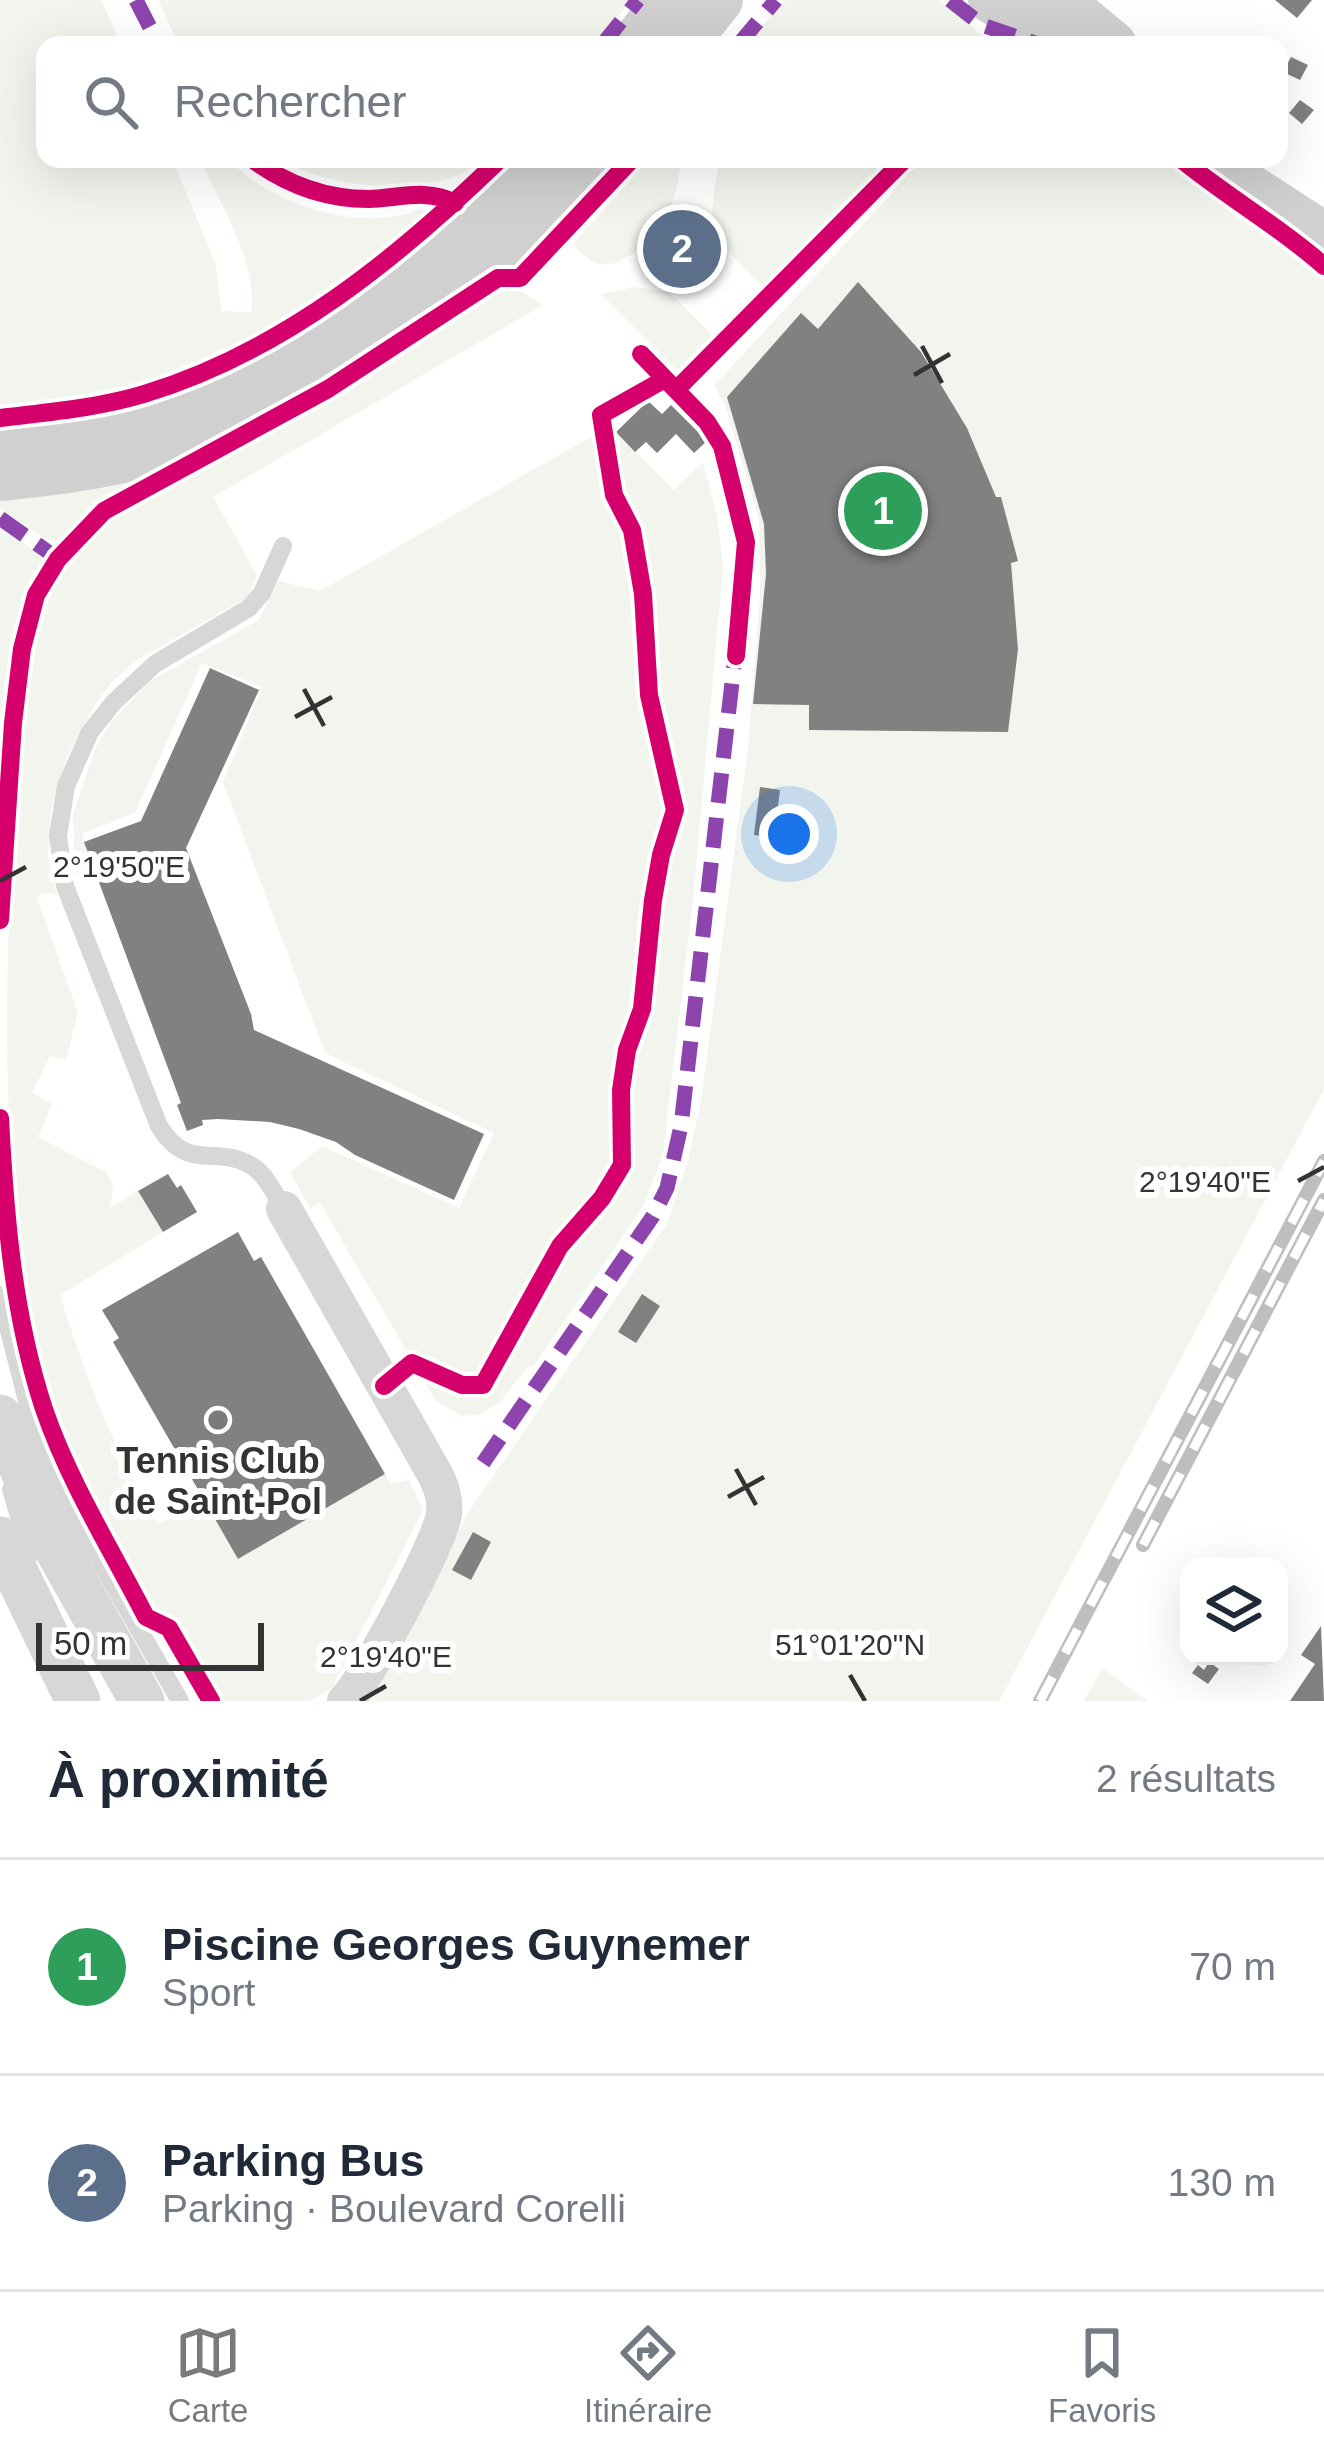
<!DOCTYPE html>
<html lang="fr">
<meta charset="utf-8">
<style>
body{margin:0;font-family:Arial,sans-serif;background:#f2f2f3;color:#1f2937}
.controls{position:absolute;right:36px;bottom:36px;display:grid;overflow:hidden;border-radius:24px;box-shadow:0 12px 48px #0002}
.controls button{width:108px;height:108px;display:grid;place-items:center;padding:0;border:0;border-bottom:3px solid #e0e1e3;background:#fff;color:#1f2937;font:60px sans-serif}
.scale{position:absolute;left:36px;bottom:30px;width:228px;box-sizing:border-box;padding-left:12px;border:6px solid #333;border-top:0;font-size:33px;line-height:42px;white-space:nowrap;color:#333;-webkit-text-stroke:9px #fff;paint-order:stroke}
.you{position:absolute;left:789px;top:834px;width:42px;height:42px;margin:-30px;border:9px solid #fff;border-radius:50%;background:#1a73e8;box-shadow:0 0 0 18px #1a73e833}
.badge{display:grid;place-items:center;width:78px;height:78px;border-radius:50%;background:#7a7a7a;color:#fff;font-size:39px;font-weight:700}
.pin{position:absolute;translate:-50% -50%;border:6px solid #fff;box-shadow:0 3px 12px #0006}
.list{margin:0;padding:0;list-style:none}
h2{display:flex;justify-content:space-between;align-items:center;height:156px;margin:0;padding:0 48px;font-size:51px}
h2 small{font-size:39px;font-weight:400;color:#747a83}
.list li{display:grid;grid-template-columns:78px 1fr auto;gap:36px;align-items:center;box-sizing:border-box;height:216px;padding:0 48px;border-top:3px solid #e0e1e3}
.list b{display:block;font-size:45px;white-space:nowrap}
.list p{margin:0;font-size:39px;white-space:nowrap;color:#747a83}
.list em{font-size:39px;font-style:normal;color:#747a83}
.icon{flex:none;width:66px;height:66px;fill:none;stroke:currentColor;stroke-width:2;stroke-linecap:round;stroke-linejoin:round}
.map{position:relative;flex:none;width:1324px;height:1701px;overflow:hidden}
.search{position:absolute;background:#fff;box-shadow:0 12px 48px #0002;left:36px;right:36px;top:36px;height:132px;display:flex;align-items:center;gap:30px;box-sizing:border-box;padding:0 42px;border-radius:24px;color:#747a83;font-size:45px}
.sheet{height:588px;background:#fff}
nav{display:flex;justify-content:space-around;align-items:center;box-sizing:border-box;height:168px;border-top:3px solid #e0e1e3;background:#fff;font-size:33px;color:#747a83}
nav a{display:grid;justify-items:center;gap:6px}
nav .on{color:#7a7a7a}
.map>svg:first-child{display:block}
</style>
<div class="map">
<svg width="1324" height="1701" viewBox="0 0 1324 1701">
<rect width="100%" height="100%" fill="#fff"/>
<path fill="#f1f5ed" d="M0 0H101L121 45H45V159H172L216 264 221 311 251 312C258 261 220 205 200 159 240 159 234 170 266 189 310 214 373 229 421 209L431 216C303 331 171 396 0 411Z
M158 0H631L595 45H179Z
M785 0H939L994 45H746Z
M278 159H487C433 200 334 190 278 159Z
M649 159H682C678 178 676 199 666 217 656 237 621 272 595 263 587 260 579 250 573 244Z
M720 159H1172L1324 280V1089L999 1701H364L372 1693 469 1511 667 1224 688 1160 701 1101 748 747 760 596 759 519 724 402 714 386 893 192 877 176 866 184 765 289C711 232 704 239 720 159Z
M508 283 543 305 213 497 257 575 248 597 137 660 111 683 94 706 66 759 51 810 48 856 57 895 42 892 37 898 78 1013 66 1060 50 1056 32 1093 52 1104 38 1137 107 1173 113 1186 110 1208 138 1191 163 1232 60 1295C85 1376 114 1451 158 1524L203 1499 238 1559 385 1474 391 1484 409 1480 423 1510 332 1688 310 1701H221L176 1622 152 1608C110 1527 64 1448 40 1360 0 1188 4 1004 13 827 17 757 16 679 39 611 51 578 75 546 101 522Z
M634 287 669 292 716 339 681 374 601 294Z
M610 426 674 490 703 462 718 520 723 568 693 899 663 1154 644 1205 533 1367H527L500 1402 481 1414 462 1416 436 1401 320 1203 310 1208 290 1172 322 1146 459 1208 494 1133 325 1053 223 782 262 687 202 663 135 813 82 834 92 865 80 882 75 868 73 814 96 747 111 722 150 681 259 620 278 581 320 591Z
M211 441 105 501 62 543 44 538 0 509V485Z
M0 527 36 551 46 565C6 636 5 719 0 799Z
M1102 1668 1148 1701H1084Z"/>
<path fill="#818181" d="M1275 0H1312L1297 18Z
M1291 57 1308 65 1300 80 1283 72Z
M1300 100 1314 110 1302 124 1289 113Z
M858 282 921 352 967 428 996 497H1001L1018 561 1011 563 1018 649 1008 732 809 730V705L753 704 766 574 764 524 727 397 801 313 818 329Z
M648 401 662 414 671 405 707 441 694 453 676 434 657 453 646 442 635 452 616 432Z
M210 668 259 690 186 848 251 1014 254 1030 484 1134 454 1200 355 1155 336 1142 299 1129 270 1122 218 1119 202 1120 203 1125 187 1131 177 1105 181 1103 84 842 141 821Z
M760 787 780 790 774 838 754 835Z
M168 1174 177 1188 181 1185 197 1212 163 1232 138 1191Z
M238 1232 254 1261 261 1257 385 1474 238 1559 113 1342 119 1338 102 1310Z
M642 1294 660 1306 636 1343 618 1332Z
M473 1532 491 1542 471 1580 452 1570Z
M1321 1626 1324 1701H1290L1315 1664 1301 1655Z
M1209 1662 1219 1669 1208 1684 1192 1673 1198 1665 1204 1670Z"/>
<g fill="none" stroke-linecap="round" stroke-linejoin="round">
<path stroke="#d7d7d7" stroke-width="18" d="M283 546 262 593 249 608 155 664 114 702 90 732 66 786 58 836 65 886 159 1126C189 1175 218 1142 255 1168 268 1178 275 1195 284 1209
M0 1295 28 1405 67 1504 180 1701
M11 1489 30 1555"/>
<path stroke="#d7d7d7" stroke-width="36" d="M284 1209 432 1469C440 1483 446 1497 444 1514 440 1542 366 1681 345 1701"/>
<path stroke="#d7d7d7" stroke-width="45" d="M0 1417 54 1544 142 1701
M0 1539 78 1701"/>
<path stroke="#d0d0d0" stroke-width="48" d="M992 0 1067 45
M1059 0 1113 45
M633 45 669 0
M683 45 719 0
M1205 159 1324 236
M0 440C227 419 377 316 535 159
M0 477C61 471 121 463 180 444 328 397 484 273 589 159"/>
<defs>
<path id="rail" d="M1143 1545 1324 1200
M1040 1701 1324 1161"/>
</defs>
<use href="#rail" stroke="#bebebe" stroke-width="14"/>
<use href="#rail" stroke="#fff" stroke-width="9" stroke-dasharray="27" stroke-linecap="butt"/>
<path stroke="#8e44ad" stroke-width="15" stroke-dasharray="30 15" stroke-linecap="butt" d="M136 0 159 45
M950 0 982 25 1041 45
M602 45 638 0
M738 45 776 0
M0 518 58 559
M483 1463 653 1216 667 1188 681 1126 736 648"/>
<defs>
<path id="cycleway" d="M252 159C287 185 325 199 369 199 398 198 428 188 455 203
M1181 159C1227 197 1279 226 1324 266
M641 354 707 422 722 446 746 542 736 656
M676 390 905 159
M0 418C48 412 98 408 144 394 283 352 398 258 500 159
M0 920 13 723 22 649 36 595 58 559 104 511 328 389 498 278H520L632 159
M0 1118C5 1216 13 1315 44 1409 69 1482 111 1549 146 1617L169 1628 211 1701
M384 1386 412 1363 462 1385H483L560 1246 602 1198 622 1165 621 1090 627 1050 642 1009 653 900 661 855 675 810 649 695 643 594 632 530 614 495 601 415 665 379"/>
</defs>
<use href="#cycleway" stroke="#fff" stroke-width="26"/>
<use href="#cycleway" stroke="#d6006c" stroke-width="18"/>
</g>
<path fill="none" stroke="#333" stroke-width="4.5" d="M922 346 942 383M914 375 950 354M304 689 324 726M295 717 332 697M0 881 26 867M1298 1181 1324 1167M736 1469 756 1505M728 1497 764 1477M850 1675 865 1701M360 1701 386 1686"/>
<circle fill="#7a7a7a" stroke="#fff" stroke-width="4.5" cx="218" cy="1420" r="12"/>
<g text-anchor="middle" stroke-width="12" stroke-linejoin="round" paint-order="stroke">
<g font-size="36" font-weight="bold" fill="#333" stroke="#fff">
<text x="218" y="1473">Tennis Club<tspan x="218" dy="41">de Saint-Pol</tspan></text>
</g>
</g>
<g font-size="30" text-anchor="middle" fill="#333" stroke="#fff" stroke-width="12" stroke-linejoin="round" paint-order="stroke">
<text x="119" y="877">2°19'50"E</text>
<text x="1205" y="1192">2°19'40"E</text>
<text x="850" y="1655">51°01'20"N</text>
<text x="386" y="1667">2°19'40"E</text>
</g>
</svg>
<div class="controls">
<button><svg class="icon" aria-label="layers" viewBox="0 0 24 24"><path d="M12 4l9 5-9 5-9-5zM3 14l9 5 9-5"/></svg></button>
</div>
<div class="scale">50 m</div>
<div class="you"></div>
<div class="pin badge" style="left:883px;top:511px;background:#2e9e5b">1</div>
<div class="pin badge" style="left:682px;top:249px;background:#5c6f8a">2</div>
<div class="search"><svg class="icon" aria-label="search" viewBox="0 0 24 24"><circle cx="10" cy="10" r="6"/><path d="M15 15l6 6"/></svg>Rechercher</div>
</div>
<section class="sheet">
<h2>À proximité<small>2 résultats</small></h2>
<ul class="list">
<li><span class="badge" style="background:#2e9e5b">1</span><div><b>Piscine Georges Guynemer</b><p>Sport</p></div><em>70 m</em></li>
<li><span class="badge" style="background:#5c6f8a">2</span><div><b>Parking Bus</b><p>Parking · Boulevard Corelli</p></div><em>130 m</em></li>
</ul>
</section>
<nav>
<a class="on"><svg class="icon" aria-label="map" viewBox="0 0 24 24"><path d="M3 6l6-2 6 2 6-2v14l-6 2-6-2-6 2zM9 4v14M15 6v14"/></svg>Carte</a>
<a><svg class="icon" aria-label="directions" viewBox="0 0 24 24"><path d="M12 3l9 9-9 9-9-9zM9 14v-3h6M13 9l2 2-2 2"/></svg>Itinéraire</a>
<a><svg class="icon" aria-label="saved" viewBox="0 0 24 24"><path d="M7 4h10v16l-5-4-5 4z"/></svg>Favoris</a>
</nav>
